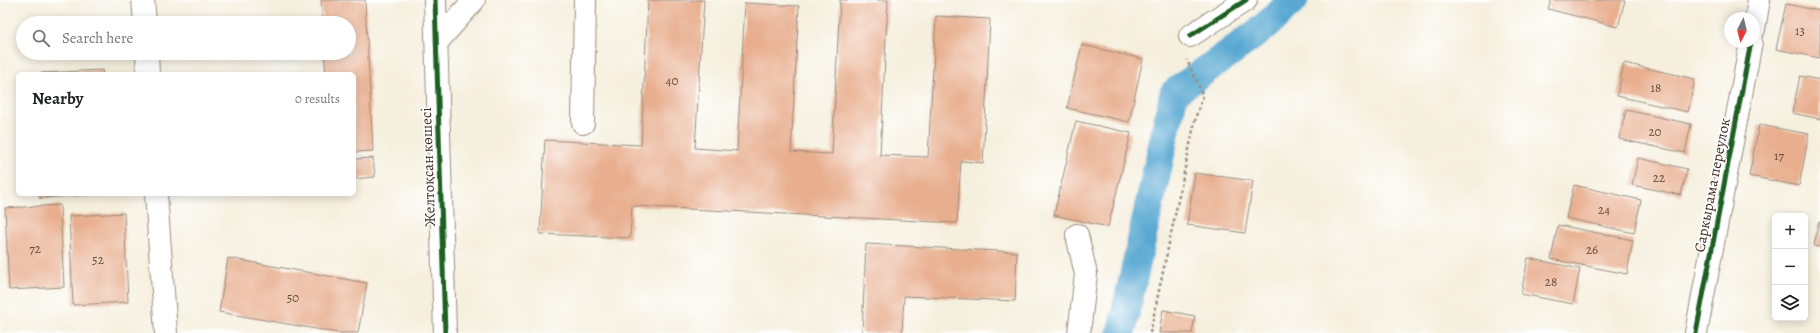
<!DOCTYPE html>
<meta charset="utf-8">
<style>
body{margin:0;font-family:Alegreya,serif;background:#f2f2f2;color:#202124}
.controls{position:absolute;right:12px;bottom:12px;display:grid;overflow:hidden;border-radius:6px;box-shadow:0 2px 10px #0003}
.controls button{width:36px;height:36px;display:grid;place-items:center;padding:0;border:0;border-bottom:1px solid #e0e0e0;background:#fff;color:#202124;font:20px sans-serif}
.compass{position:absolute;left:1724px;top:12px;width:36px;height:36px;border-radius:50%;background:#fff;box-shadow:0 2px 10px #0003;rotate:187deg}
.list{margin:0;padding:0;list-style:none}
h2{display:flex;justify-content:space-between;align-items:center;height:52px;margin:0;padding:0 16px;font-size:17px}
h2 small{font-size:13px;font-weight:400;color:#757577}
.icon{flex:none;width:22px;height:22px;fill:none;stroke:currentColor;stroke-width:2;stroke-linecap:round;stroke-linejoin:round}
.map{position:relative;flex:none;width:1820px;height:333px;overflow:hidden}
.search{position:absolute;background:#fff;box-shadow:0 2px 10px #0003;left:16px;top:16px;width:340px;height:44px;display:flex;align-items:center;gap:10px;box-sizing:border-box;padding:0 14px;border-radius:22px;color:#757577;font-size:15px}
.panel{position:absolute;background:#fff;box-shadow:0 2px 10px #0003;left:16px;top:72px;width:340px;height:124px;border-radius:6px}
.map>svg:first-child{display:block}
</style>
<div class="map">
<svg width="1820" height="333" viewBox="0 0 1820 333">
<rect width="100%" height="100%" fill="#fff"/>
<filter id="ink" filterUnits="userSpaceOnUse"><feTurbulence type="fractalNoise" baseFrequency=".025" numOctaves="2"/><feDisplacementMap in="SourceGraphic" scale="8" xChannelSelector="R" yChannelSelector="G"/><feConvolveMatrix kernelMatrix="1 2 1 2 8 2 1 2 1" color-interpolation-filters="sRGB"/></filter>
<filter id="wash" filterUnits="userSpaceOnUse"><feTurbulence type="fractalNoise" baseFrequency=".012" numOctaves="4" result="noise"/><feDisplacementMap in="SourceGraphic" scale="16" xChannelSelector="R" yChannelSelector="G"/><feGaussianBlur stdDeviation="0.9" result="paint"/><feColorMatrix in="noise" values="0 0 0 0 0 0 0 0 0 0 0 0 0 0 0 0 0 1.4 0 .05"/><feComposite in="paint" operator="in"/></filter>
<g filter="url(#wash)">
<rect width="100%" height="100%" fill="#f5efdd"/>
<g fill="none" stroke-linecap="round" stroke-linejoin="round">
<path stroke="#58a8d2" stroke-width="29" d="M1121 333 1174 93 1261 30 1294 0"/>
</g>
<g id="blocks">
<path fill="#e8ae8e" d="M321 0H365L373 151 354 152V74H326L324 53H349V23H323Z
M648 0H704L695 148 737 151 745 3 799 6 791 152 832 154 840 0H888L880 155 928 157 936 16 990 19 983 163 961 161 957 223 632 206 630 238 540 234 545 140 641 145Z
M1551 0H1625L1618 27 1548 9Z
M1786 4 1820 11V58L1776 49Z
M1082 45 1143 59 1129 122 1067 108Z
M1624 63 1695 79 1688 112 1617 96Z
M102 70 103 74H40V73Z
M1800 76 1820 80V119L1792 113Z
M1626 110 1691 124 1685 153 1619 139Z
M1076 121 1131 133 1108 227 1054 215Z
M1759 125 1809 134 1799 186 1749 176Z
M373 158 375 177 354 179V159Z
M1638 158 1687 169 1681 195 1632 185Z
M1195 173 1253 181 1245 233 1187 225Z
M1574 185 1641 200 1634 233 1566 218Z
M40 194H91V195L40 198Z
M60 205 64 287 9 290 5 208Z
M124 213 128 302 73 305 69 216Z
M1819 222H1820V247L1814 246Z
M1558 225 1633 240 1627 274 1551 259Z
M866 244 1017 252 1015 301 904 296 902 333H862Z
M228 258 367 283 358 333H339L219 312Z
M1528 258 1580 269 1573 304 1521 294Z
M1163 310 1195 316 1192 333H1159Z"/>
</g>
</g>
<g filter="url(#ink)">
<use href="#blocks" fill-opacity="0" stroke="#988c7e" stroke-width="1"/>
<g fill="none" stroke-linecap="round" stroke-linejoin="round">
<defs>
<path id="minor" d="M143 0 145 23
M435 0 445 333
M1754 29 1759 0
M1190 36 1246 0
M437 42 474 0
M147 53 148 74
M583 123 585 0
M156 194 166 333
M1077 235 1086 274 1079 333
M1696 333 1751 42"/>
</defs>
<use href="#minor" stroke="#988c7e" stroke-width="24"/>
<path stroke="#988c7e" stroke-width="2.5" stroke-dasharray="3 3" stroke-linecap="butt" d="M1150 333 1196 116 1203 96 1187 60"/>
<use href="#minor" stroke="#fff" stroke-width="22"/>
<defs>
<path id="cycleway" d="M435 0 445 333
M1190 36 1246 0
M1696 333 1751 42"/>
</defs>
<use href="#cycleway" stroke="#fff" stroke-width="8"/>
<use href="#cycleway" stroke="#1b5e20" stroke-width="5"/>
</g>
</g>
<g text-anchor="middle" stroke-width="3" stroke-linejoin="round" paint-order="stroke">
<g font-size="13" fill="#664b3a">
<text x="1800" y="35">13</text>
<text x="672" y="85">40</text>
<text x="1656" y="92">18</text>
<text x="1655" y="136">20</text>
<text x="1779" y="160">17</text>
<text x="1659" y="182">22</text>
<text x="1604" y="214">24</text>
<text x="35" y="253">72</text>
<text x="1592" y="254">26</text>
<text x="98" y="264">52</text>
<text x="1551" y="286">28</text>
<text x="293" y="302">50</text>
</g>
<g font-size="15" fill="#3b2a1e" stroke="#fff">
<text transform="translate(428 167) rotate(-92)" y="5">Желтоқсан көшесі</text>
<text transform="translate(1712 185) rotate(-79)" y="5">Саркырама переулок</text>
</g>
</g>
</svg>
<div class="controls">
<button>+</button>
<button>−</button>
<button><svg class="icon" aria-label="layers" viewBox="0 0 24 24"><path d="M12 4l9 5-9 5-9-5zM3 14l9 5 9-5"/></svg></button>
</div>
<svg class="compass" viewBox="-18 -18 36 36"><path d="M0-13l5 13h-10z" fill="#e53935"/><path d="M0 13l5-13h-10z" fill="#757577"/></svg>
<div class="search"><svg class="icon" aria-label="search" viewBox="0 0 24 24"><circle cx="10" cy="10" r="6"/><path d="M15 15l6 6"/></svg>Search here</div>
<section class="panel">
<h2>Nearby<small>0 results</small></h2>
<ul class="list">
</ul>
</section>
</div>
